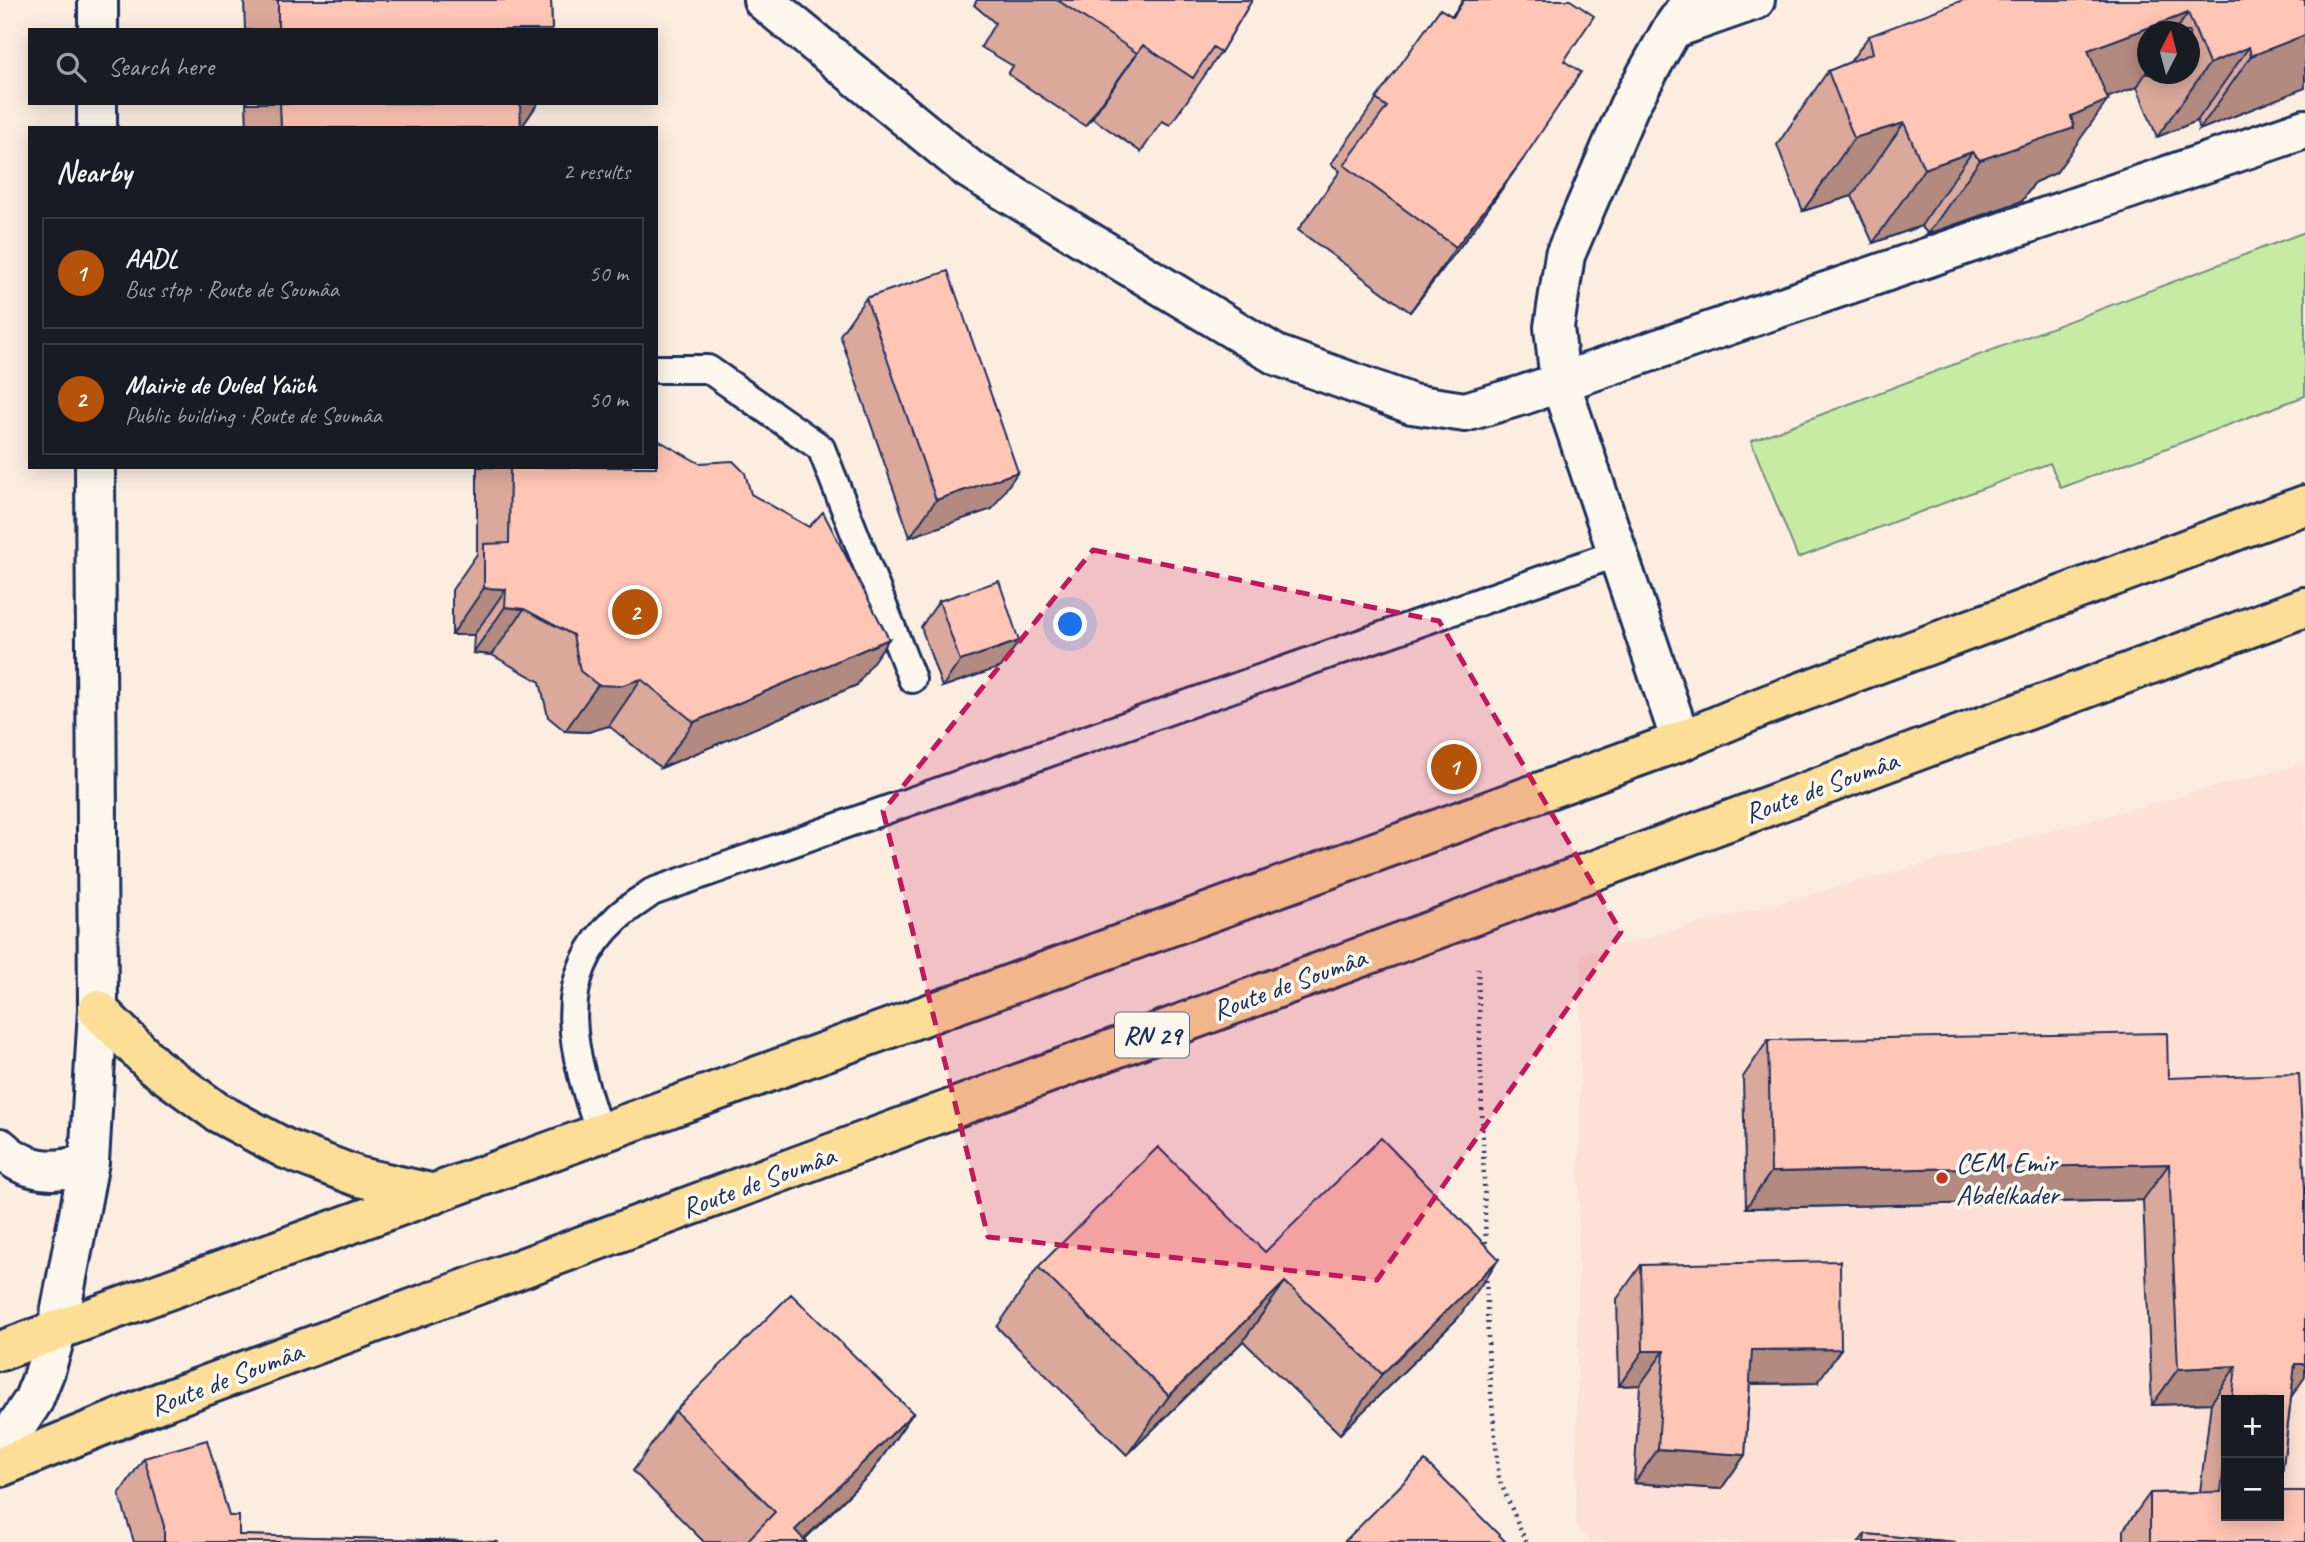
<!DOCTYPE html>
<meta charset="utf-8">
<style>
body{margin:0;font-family:Caveat,sans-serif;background:#242831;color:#f1f3f6}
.controls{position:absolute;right:21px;bottom:21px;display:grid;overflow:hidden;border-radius:0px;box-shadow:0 4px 18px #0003}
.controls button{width:63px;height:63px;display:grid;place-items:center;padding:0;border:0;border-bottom:2px solid #363941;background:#171b24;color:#f1f3f6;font:35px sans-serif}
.compass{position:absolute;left:2137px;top:21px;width:63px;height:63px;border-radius:50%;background:#171b24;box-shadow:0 4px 18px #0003;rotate:6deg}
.you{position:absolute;left:1071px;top:625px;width:24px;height:24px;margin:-18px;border:5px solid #fff;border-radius:50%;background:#1a73e8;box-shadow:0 0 0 10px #1a73e833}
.badge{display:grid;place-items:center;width:46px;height:46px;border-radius:50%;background:#b45309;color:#fff;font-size:23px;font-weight:700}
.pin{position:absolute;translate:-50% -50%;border:4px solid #fff;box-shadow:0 2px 7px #0006}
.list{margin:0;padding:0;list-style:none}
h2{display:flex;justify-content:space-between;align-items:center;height:91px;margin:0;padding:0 28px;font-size:30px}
h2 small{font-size:23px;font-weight:400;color:#9ea1a6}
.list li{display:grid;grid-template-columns:46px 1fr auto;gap:21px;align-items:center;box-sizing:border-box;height:112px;margin:0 14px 14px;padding:0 14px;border:2px solid #363941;border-radius:0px}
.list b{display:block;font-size:26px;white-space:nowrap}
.list p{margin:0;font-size:23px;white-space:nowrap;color:#9ea1a6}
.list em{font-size:23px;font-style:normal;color:#9ea1a6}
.icon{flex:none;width:38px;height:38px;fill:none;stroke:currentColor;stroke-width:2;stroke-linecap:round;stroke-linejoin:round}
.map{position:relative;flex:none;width:2305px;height:1542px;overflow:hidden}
.search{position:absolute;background:#171b24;box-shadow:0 4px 18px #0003;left:28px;top:28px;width:630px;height:77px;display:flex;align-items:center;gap:18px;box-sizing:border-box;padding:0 24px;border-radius:0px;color:#9ea1a6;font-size:26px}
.panel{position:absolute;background:#171b24;box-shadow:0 4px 18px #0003;left:28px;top:126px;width:630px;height:343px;border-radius:0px}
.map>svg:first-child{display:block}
</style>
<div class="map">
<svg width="2305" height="1542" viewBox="0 0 2305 1542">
<rect width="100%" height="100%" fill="#fcede1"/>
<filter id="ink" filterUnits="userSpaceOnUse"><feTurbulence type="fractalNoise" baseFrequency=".0143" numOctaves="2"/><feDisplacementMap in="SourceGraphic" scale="14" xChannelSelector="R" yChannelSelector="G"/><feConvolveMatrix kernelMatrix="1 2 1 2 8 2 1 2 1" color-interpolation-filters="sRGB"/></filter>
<g filter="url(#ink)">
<path fill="#fde1d4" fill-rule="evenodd" d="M2305 763V1542H1590L1576 1526 1581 955ZM2226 1400H2279V1516H2226Z"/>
<path fill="#c8eba4" stroke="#728d81" stroke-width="2" d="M2305 232V396L2061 488 2050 463 1798 558 1751 441Z"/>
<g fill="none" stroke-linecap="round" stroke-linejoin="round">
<defs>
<path id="service" d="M656 369H708L821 448 912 679
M600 1134C575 1058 548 981 617 918 627 908 640 901 652 892L1618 553"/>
<path id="minor" d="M763 0 969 169 1276 355 1412 404 1465 412 1523 395 2305 129
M1672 29 1755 0
M1681 741 1560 382 1554 327 1565 255 1629 106 1672 29 1692 0"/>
<path id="tertiary" d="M98 30V0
M97 128V103
M0 1148C26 1173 57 1175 89 1162
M0 1451 33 1401 45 1371 57 1330 89 1162 98 1010 95 467"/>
<path id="trunk" d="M98 1010 154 1066 217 1112 286 1149 359 1177 435 1194
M0 1351 1681 741 1764 706 2305 505
M0 1467 161 1402 2305 607"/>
</defs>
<use href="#service" stroke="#1b2f5e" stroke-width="32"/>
<use href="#minor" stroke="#1b2f5e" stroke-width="44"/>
<use href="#tertiary" stroke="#1b2f5e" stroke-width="44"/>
<use href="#trunk" stroke="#1b2f5e" stroke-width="44"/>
<path stroke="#1b2f5e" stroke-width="4.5" stroke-dasharray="2 5" stroke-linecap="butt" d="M1478 968 1486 1250
M1486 1273 1489 1371 1499 1479 1526 1542"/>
<use href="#service" stroke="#fbf7ec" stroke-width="26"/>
<use href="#minor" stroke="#fbf7ec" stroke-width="38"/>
<use href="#tertiary" stroke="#fbf7ec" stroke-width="38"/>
<use href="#trunk" stroke="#fdde96" stroke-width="38"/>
</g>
<path fill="#dba99c" stroke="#1b2f5e" stroke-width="2" fill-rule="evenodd" d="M244 0H551L552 30H245Z
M977 0H1252L1221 52 1170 125 1162 121 1141 152 1092 118 1085 126 1008 74 1013 66 981 47 995 23 974 5Z
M1463 0H1570L1564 61 1478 223 1410 312 1298 230 1340 171 1331 164 1440 9 1452 16Z
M2305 0 2199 130 2197 121 2157 137 2137 87 2107 97 2056 173 2035 182 2022 201 1928 234 1921 226 1873 243 1852 196 1803 211 1777 145 1828 71 1850 62 1869 36ZM2147 32H2189V74H2147Z
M246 103H538L521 128H247Z
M866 298 992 509 910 537 840 335Z
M477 467H656L751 494 857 685 661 768 609 726 588 732 565 731 548 717 540 682 492 655 473 653 474 635H452V590L477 554Z
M939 601 1019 641 1001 667 942 687 921 627Z
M1768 1040 2168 1078 2291 1397 2280 1491 2305 1542H2124V1529L2150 1493 2200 1492 2211 1403 2152 1405 2143 1200 1746 1208 1743 1077ZM2226 1400H2279L2226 1516Z
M1265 1252 1458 1318 1340 1434 1243 1341 1127 1455 997 1327 1038 1267Z
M1641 1265 1817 1383 1750 1384 1745 1455 1721 1489 1634 1483 1640 1385 1619 1386 1617 1299Z
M675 1411 913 1413 871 1473 804 1540 806 1542H704L633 1471Z
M144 1458 229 1516 239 1535 499 1542H134L119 1494Z
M1865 1534 1956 1542H1859Z"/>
<path fill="#b28a7f" stroke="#1b2f5e" stroke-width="2" d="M2188 13 2175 32H2147V71L2137 87 2037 123 2088 50Z
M2305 35V88L2199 130 2251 56Z
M1143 45 1092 118 1085 126 1137 53Z
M2249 47 2197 121 2157 137 2209 64Z
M2108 100 2056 173 2035 182 2022 201 1928 234 1980 160 2071 116Z
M506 103H538L521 128Z
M1904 123 1852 196 1803 211 1854 138Z
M1972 152 1921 226 1873 243 1924 169Z
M1524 158 1478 223 1410 312 1456 247Z
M1018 472 992 509 910 537 936 500Z
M484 588 506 589 474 635H452Z
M505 607 524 609 492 655 473 653Z
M889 639 857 685 661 768 694 722Z
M1019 641 1001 667 942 687 960 661Z
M641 679 609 726 588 732 565 731 598 685Z
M2169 1164 2143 1200 1746 1208 1771 1172Z
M1499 1259 1458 1318 1340 1434 1382 1374Z
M1285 1282 1243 1341 1127 1455 1169 1396Z
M1841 1349 1817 1383 1728 1384 1752 1350Z
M1643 1351H1664L1640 1385 1619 1386Z
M2295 1364H2305V1377L2289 1400Z
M2236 1366 2211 1403 2152 1405 2178 1369Z
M913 1413 871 1473 801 1542 795 1530Z
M1658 1449 1745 1455 1721 1489 1634 1483Z"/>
<path fill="#ffc5b5" stroke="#1b2f5e" stroke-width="2" d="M278 0H551L552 30H278Z
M1060 0H1252L1221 52 1213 47 1193 78 1143 45 1137 53 1059 1Z
M1464 0H1570L1594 16 1564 61 1581 72 1524 158 1456 247 1344 165 1387 107 1376 99 1440 9 1453 17Z
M1963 0H2305V35L2251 56 2249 47 2209 64 2188 13 2088 50 2108 100 2071 116 2074 128 1980 160 1972 152 1924 169 1904 123 1854 138 1828 71 1873 53 1869 36Z
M280 103H520L521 128H281Z
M948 271 1018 472 936 500 866 298Z
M656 439 699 463 733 461 745 473 751 494 809 527 823 512 889 639 694 722 641 679 620 686 598 685 580 671 573 635 524 609 505 607 506 589 484 588V544L509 543 510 467H656Z
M999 581 1019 641 960 661 939 601Z
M2167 1033 2168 1078 2299 1074 2305 1190V1364H2295L2280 1491H2305V1542H2150V1493L2221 1492 2226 1448V1516H2279V1400H2232L2236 1366 2178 1369 2169 1164 1771 1172 1768 1040Z
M1381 1138 1499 1259 1382 1374 1285 1282 1169 1396 1038 1267 1158 1147 1265 1252Z
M1840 1261 1841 1349 1752 1350 1745 1455 1658 1449 1664 1351H1643L1641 1265Z
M791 1294 913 1413 795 1530 806 1542H746L775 1512 675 1411Z
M207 1440 229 1516H239V1535L499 1542H164V1526L144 1458Z
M1425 1461 1506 1542H1344Z
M1865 1534 1956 1542H1864Z"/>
</g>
<path fill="#c2185b" fill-opacity="0.2" stroke="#c2185b" stroke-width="5" stroke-dasharray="14 9" stroke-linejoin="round" d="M1093 550 1439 621 1621 932 1377 1280 988 1237 883 811Z"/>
<circle fill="#c8321e" stroke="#fbf7ec" stroke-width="2.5" cx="1942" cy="1178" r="7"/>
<g text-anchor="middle" stroke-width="7" stroke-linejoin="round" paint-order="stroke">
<rect fill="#fbf7ec" stroke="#5e6b89" stroke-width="2" x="1115" y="1012.5" width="74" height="45" rx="5"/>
<g font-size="26" font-weight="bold" fill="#1b2f5e">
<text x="1152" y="1044">RN 29</text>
</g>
<g font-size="28" fill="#1b2f5e" stroke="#fbf7ec">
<text transform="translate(1821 786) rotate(-20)" y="10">Route de Soumâa</text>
<text transform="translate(1289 983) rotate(-20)" y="10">Route de Soumâa</text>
<text transform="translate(758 1181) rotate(-20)" y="10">Route de Soumâa</text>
<text transform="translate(226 1378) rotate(-21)" y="10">Route de Soumâa</text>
</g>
<g font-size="28" fill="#1b2f5e" stroke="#fbf7ec" text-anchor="start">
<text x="1956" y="1172">CEM Emir<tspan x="1956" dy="32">Abdelkader</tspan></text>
</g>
</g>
</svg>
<div class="controls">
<button>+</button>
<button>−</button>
</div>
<svg class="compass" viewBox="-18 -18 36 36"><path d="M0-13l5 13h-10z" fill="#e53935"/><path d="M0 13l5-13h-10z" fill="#9ea1a6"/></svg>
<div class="you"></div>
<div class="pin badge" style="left:1454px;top:767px">1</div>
<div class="pin badge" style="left:635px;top:612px">2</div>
<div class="search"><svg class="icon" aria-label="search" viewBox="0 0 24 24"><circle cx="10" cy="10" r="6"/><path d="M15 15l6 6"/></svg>Search here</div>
<section class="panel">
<h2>Nearby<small>2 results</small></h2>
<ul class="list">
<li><span class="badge">1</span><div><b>AADL</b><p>Bus stop · Route de Soumâa</p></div><em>50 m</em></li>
<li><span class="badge">2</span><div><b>Mairie de Ouled Yaïch</b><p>Public building · Route de Soumâa</p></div><em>50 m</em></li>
</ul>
</section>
</div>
